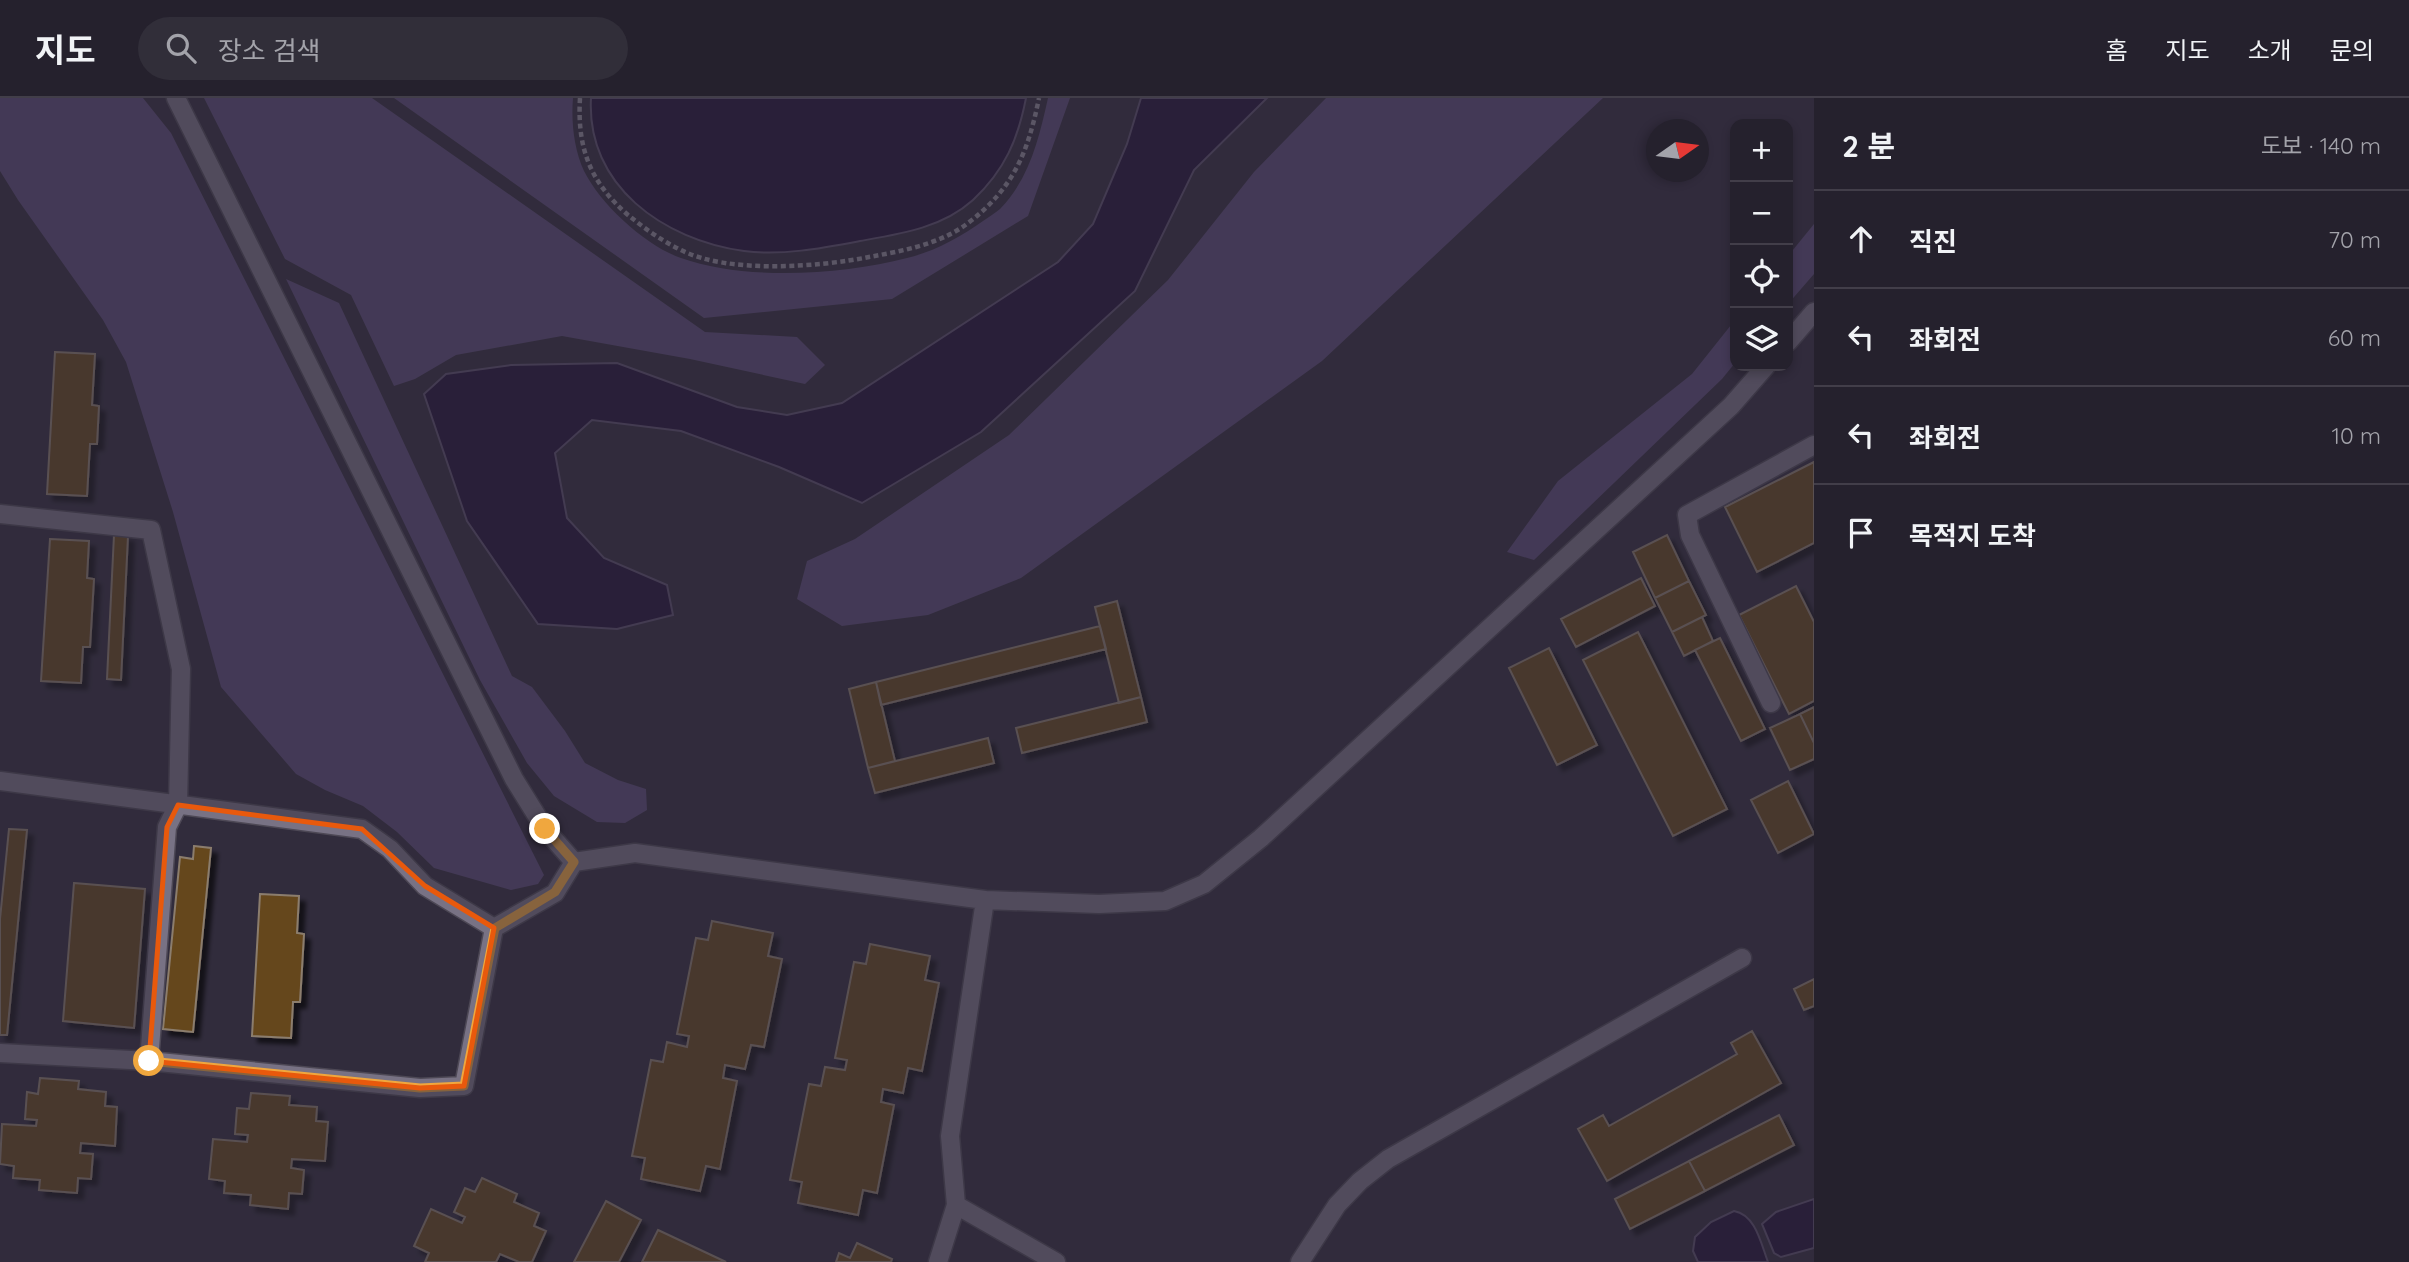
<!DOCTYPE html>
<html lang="ko">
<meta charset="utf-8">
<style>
body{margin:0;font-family:Quicksand,"Noto Sans KR",sans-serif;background:#312e39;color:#f1f3f6}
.controls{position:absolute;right:21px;top:21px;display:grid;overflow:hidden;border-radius:14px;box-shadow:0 4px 10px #0003}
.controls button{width:63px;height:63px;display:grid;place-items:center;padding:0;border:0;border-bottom:2px solid #423e49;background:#25212d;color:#f1f3f6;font:35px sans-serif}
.compass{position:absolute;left:1646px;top:21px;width:63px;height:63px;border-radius:50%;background:#25212d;box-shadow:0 4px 10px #0003;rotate:76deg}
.stop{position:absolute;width:21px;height:21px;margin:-16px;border:5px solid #f0a73e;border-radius:50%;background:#fff}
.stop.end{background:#f0a73e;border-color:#fff;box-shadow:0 2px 7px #0008}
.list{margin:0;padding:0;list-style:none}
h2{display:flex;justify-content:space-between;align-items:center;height:91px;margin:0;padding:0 28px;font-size:30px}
h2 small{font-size:23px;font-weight:400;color:#a3a3aa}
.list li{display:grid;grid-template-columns:46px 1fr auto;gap:21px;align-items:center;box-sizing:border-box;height:98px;padding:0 28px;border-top:2px solid #423e49}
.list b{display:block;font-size:26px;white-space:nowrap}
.list em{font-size:23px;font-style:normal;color:#a3a3aa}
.icon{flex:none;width:38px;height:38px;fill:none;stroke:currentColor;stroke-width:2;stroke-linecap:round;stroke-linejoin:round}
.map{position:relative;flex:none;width:1814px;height:1164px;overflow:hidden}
header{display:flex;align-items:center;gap:42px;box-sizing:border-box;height:98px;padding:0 35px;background:#25212d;border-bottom:2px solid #423e49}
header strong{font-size:33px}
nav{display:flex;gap:38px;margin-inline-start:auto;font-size:24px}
.search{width:490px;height:63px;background:#312e39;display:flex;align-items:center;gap:18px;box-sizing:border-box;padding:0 24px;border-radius:38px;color:#a3a3aa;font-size:26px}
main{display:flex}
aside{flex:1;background:#25212d}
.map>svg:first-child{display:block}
</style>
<header>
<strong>지도</strong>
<div class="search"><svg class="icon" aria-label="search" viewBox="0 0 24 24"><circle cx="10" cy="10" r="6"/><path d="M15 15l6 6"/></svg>장소 검색</div>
<nav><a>홈</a><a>지도</a><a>소개</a><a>문의</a></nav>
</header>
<main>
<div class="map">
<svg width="1814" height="1164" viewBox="0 0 1814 1164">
<defs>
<filter id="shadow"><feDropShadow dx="6" dy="6" stdDeviation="2" flood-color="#0009"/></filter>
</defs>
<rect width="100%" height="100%" fill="#312c3c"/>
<path fill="#5a4a75" d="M0 0H143L171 35 544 777 538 786 511 792 434 770 397 734 363 708 325 692 296 676 221 589 173 414 126 264 103 222 18 102 0 73Z
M204 0H372L705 234 797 239 825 267 805 286 690 261 562 238 456 257 415 281 394 288 351 197 285 161Z
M394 0H573C571 24 574 51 584 73 601 107 646 148 681 160 746 183 841 177 907 160 933 154 961 139 983 123 989 119 995 115 1000 111 1030 80 1039 40 1048 0H1070L1028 118 892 201 704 220Z
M1326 0H1603L1322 263 1021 480 928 517 842 528 797 501 807 463 855 441 1009 337 1168 182 1254 74Z
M1814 126V176L1788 206V158Z
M286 181 339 205 512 578 532 589 565 633 585 665 618 682 646 691 647 712 625 725 597 724 554 698 527 665 480 582Z
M1735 222V265L1722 281 1534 462 1507 454 1558 383 1692 276Z"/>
<path fill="#201035" stroke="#5a4e6b" stroke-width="2" d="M591 0H1026C1018 41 1005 72 973 102 942 130 900 136 860 143 823 150 782 158 744 153 664 142 586 88 591 0Z
M1141 0H1267L1194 72 1135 193 981 334 862 405 779 369 681 333 592 322 555 355 567 420 604 460 667 487 673 517 617 531 538 526 467 423 424 296 446 276 511 267 617 265 737 309 787 317 842 305 1058 164 1093 126 1127 46Z
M1814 1101V1150L1781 1159 1774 1155 1762 1126 1776 1114Z
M1734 1113C1756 1117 1761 1146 1768 1164H1698L1693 1153 1695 1139 1711 1124Z"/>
<path fill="#65461c" stroke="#8b7d6d" stroke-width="2" filter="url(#shadow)" d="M55 254 95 256 92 307 99 308 97 346H90L87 398 47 396Z
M1814 364V445L1757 474 1725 409Z
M114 437 128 438 121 582 107 581Z
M1667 437 1689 483 1655 500 1633 454Z
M50 441 89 443 87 480 94 481 90 549H83L81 585 41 583Z
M1641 480 1655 508 1576 549 1561 521Z
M1689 483 1706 517 1672 534 1655 500Z
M1796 488 1814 524V603L1789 616 1739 517Z
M1117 503 1141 599 1119 605 1095 509Z
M1702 519 1713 543 1684 558 1672 534Z
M1100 528 1106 551 881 607 876 584Z
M1638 534 1727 711 1673 738 1583 562Z
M1720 540 1765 631 1741 643 1695 552Z
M1549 550 1597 647 1557 667 1509 570Z
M876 584 895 663 868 670 849 591Z
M1141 599 1147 624 1022 655 1016 630Z
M1814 609V645L1800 616Z
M1800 616 1814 645V661L1790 672 1770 630Z
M988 640 994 665 875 695 868 670Z
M1788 683 1814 736 1778 755 1751 702Z
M9 731 27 732 7 937H0V821Z
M194 748 211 750 193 934 163 931 180 759 193 761Z
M74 785 145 791 134 930 63 923Z
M260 796 299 798 297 835 304 836 300 904H293L291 940 252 938Z
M712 823 773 835 768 858 782 861 764 949 751 947 745 971 725 967 723 980 737 983 720 1071 706 1068 700 1093 641 1081 645 1060 632 1058 651 962 663 964 667 944 687 949 689 938 677 936 696 840 708 842Z
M870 846 930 858 925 882 939 885 922 973 908 970 903 995 883 991 881 1004 894 1007 877 1095 863 1092 858 1117 798 1105 802 1084 790 1082 809 986 821 988 825 969 845 972 847 962 835 960 854 864 866 866Z
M1814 881V908L1804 912 1794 891Z
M1752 933 1781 985 1607 1083 1578 1031 1603 1017 1609 1028 1737 956 1731 945Z
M40 980 79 983 78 991 106 994 105 1008 117 1009 115 1048 81 1045 80 1055 93 1056 91 1081 78 1080 77 1095 39 1092 40 1082 13 1080 14 1068 0 1066 2 1026 36 1028 37 1022 25 1021 27 994 38 996Z
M251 995 290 998 289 1007 317 1009 316 1023 328 1024 325 1063 292 1061 291 1070 304 1072 302 1096 289 1095 288 1111 250 1107 251 1097 224 1095 225 1083 209 1081 213 1041 247 1044 248 1037 235 1036 237 1010 249 1011Z
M1779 1017 1794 1047 1705 1093 1689 1063Z
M1689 1063 1705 1093 1630 1131 1615 1101Z
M482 1080 517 1096 514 1104 539 1115 534 1128 546 1133 532 1164H519L500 1156 496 1164H425L429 1155 414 1148 431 1111 462 1125 465 1119 454 1114 465 1090 475 1094Z
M606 1103 641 1122 619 1164H574Z
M658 1132 726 1164H642Z
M857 1145 892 1161 891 1164H836L839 1155 850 1160Z"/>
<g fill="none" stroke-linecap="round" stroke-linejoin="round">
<defs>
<path id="service" d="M1771 605 1690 437 1687 417 1814 347
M1300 1164 1337 1107 1360 1083 1388 1061 1742 860"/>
<path id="minor" d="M1788 244 1814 214
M0 416 151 432 181 571 178 707 167 729 149 963
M0 683 362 731 390 751 425 788 494 830
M574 764 635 755 985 802 1099 806 1165 803 1204 786 1261 740 1731 308 1766 268
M0 955 149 963 420 990 464 988 494 830 555 795 574 764 545 731 514 681 176 0
M956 1107 1056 1164
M938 1164 956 1107 950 1038 985 802"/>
</defs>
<use href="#service" stroke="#4d4855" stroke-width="21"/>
<use href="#minor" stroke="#4d4855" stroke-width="21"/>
<path stroke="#8e8a97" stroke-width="4.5" stroke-dasharray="5 3.5" stroke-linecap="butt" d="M580 0C577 50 590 84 628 117 644 130 662 143 681 152 727 176 819 169 869 159 902 153 941 146 968 125 1014 90 1028 54 1039 0"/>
<use href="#service" stroke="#787284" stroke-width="18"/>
<use href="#minor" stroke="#787284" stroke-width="18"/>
</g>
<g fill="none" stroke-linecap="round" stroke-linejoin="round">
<path stroke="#f0a73e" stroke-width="9" d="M149 963 420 990 464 988 495 830 555 794 574 764 545 731"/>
</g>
<path d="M0 0H1814V1164H0ZM178 707 362 731 425 788 494 830 464 988 420 990 149 963 167 729Z" fill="#312c3c" fill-opacity=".55" fill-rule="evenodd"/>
<path fill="none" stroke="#e8590c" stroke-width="5" stroke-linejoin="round" d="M178 707 362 731 425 788 494 830 464 988 420 990 149 963 167 729Z"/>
</svg>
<div class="controls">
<button>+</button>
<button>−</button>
<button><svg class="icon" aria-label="locate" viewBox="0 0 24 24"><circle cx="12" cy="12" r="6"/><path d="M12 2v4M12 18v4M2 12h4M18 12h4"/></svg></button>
<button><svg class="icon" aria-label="layers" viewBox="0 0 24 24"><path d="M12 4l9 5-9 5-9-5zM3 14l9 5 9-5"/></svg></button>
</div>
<svg class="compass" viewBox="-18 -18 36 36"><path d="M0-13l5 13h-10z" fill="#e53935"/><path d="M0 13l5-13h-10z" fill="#a3a3aa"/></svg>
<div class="stop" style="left:149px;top:963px"></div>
<div class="stop end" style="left:545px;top:731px"></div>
</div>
<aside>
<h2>2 분<small>도보 · 140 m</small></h2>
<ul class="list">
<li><svg class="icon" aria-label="ahead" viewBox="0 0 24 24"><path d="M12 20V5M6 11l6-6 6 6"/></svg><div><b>직진</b></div><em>70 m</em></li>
<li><svg class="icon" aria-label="left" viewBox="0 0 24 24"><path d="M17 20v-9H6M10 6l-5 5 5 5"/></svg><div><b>좌회전</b></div><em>60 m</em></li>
<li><svg class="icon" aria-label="left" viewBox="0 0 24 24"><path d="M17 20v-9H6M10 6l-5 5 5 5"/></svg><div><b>좌회전</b></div><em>10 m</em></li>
<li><svg class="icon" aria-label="arrive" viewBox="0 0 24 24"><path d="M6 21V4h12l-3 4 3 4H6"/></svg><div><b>목적지 도착</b></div></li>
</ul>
</aside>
</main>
